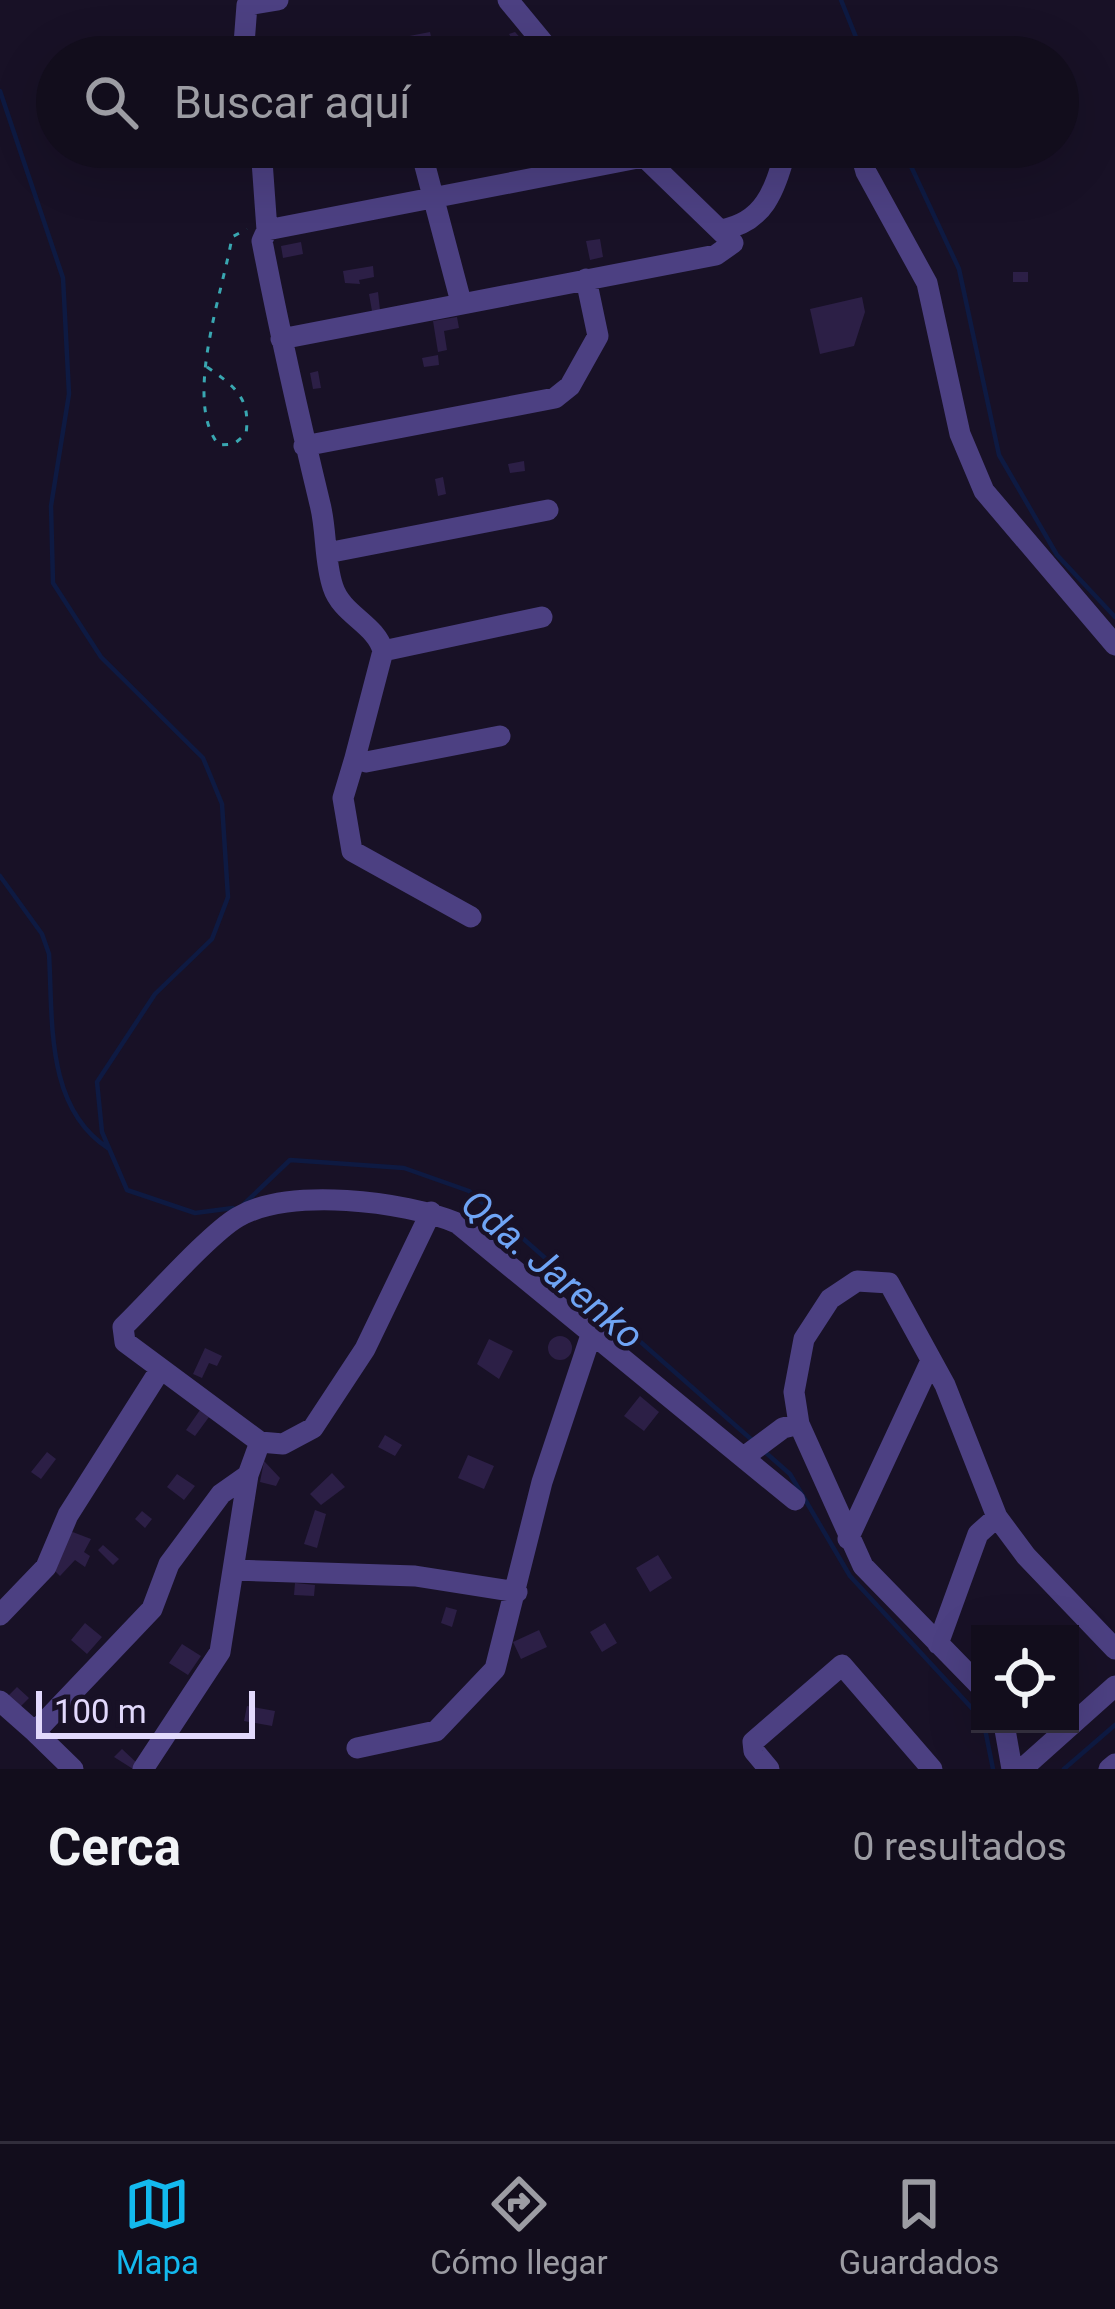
<!DOCTYPE html>
<html lang="es">
<meta charset="utf-8">
<style>
body{margin:0;font-family:Roboto,sans-serif;background:#1b1625;color:#f1f3f6}
.controls{position:absolute;right:36px;bottom:36px;display:grid;overflow:hidden;border-radius:0px;box-shadow:0 12px 48px #0002}
.controls button{width:108px;height:108px;display:grid;place-items:center;padding:0;border:0;border-bottom:3px solid #312d3b;background:#120d1c;color:#f1f3f6;font:60px sans-serif}
.scale{position:absolute;left:36px;bottom:30px;width:219px;box-sizing:border-box;padding-left:12px;border:6px solid #e2d9fc;border-top:0;font-size:33px;line-height:42px;white-space:nowrap;color:#e2d9fc;-webkit-text-stroke:9px #181126;paint-order:stroke}
.list{margin:0;padding:0;list-style:none}
h2{display:flex;justify-content:space-between;align-items:center;height:156px;margin:0;padding:0 48px;font-size:51px}
h2 small{font-size:39px;font-weight:400;color:#9c9ca3}
.icon{flex:none;width:66px;height:66px;fill:none;stroke:currentColor;stroke-width:2;stroke-linecap:round;stroke-linejoin:round}
.map{position:relative;flex:none;width:1115px;height:1769px;overflow:hidden}
.search{position:absolute;background:#120d1c;box-shadow:0 12px 48px #0002;left:36px;right:36px;top:36px;height:132px;display:flex;align-items:center;gap:30px;box-sizing:border-box;padding:0 42px;border-radius:66px;color:#9c9ca3;font-size:45px}
.sheet{height:372px;background:#120d1c}
nav{display:flex;justify-content:space-around;align-items:center;box-sizing:border-box;height:168px;border-top:3px solid #312d3b;background:#120d1c;font-size:33px;color:#9c9ca3}
nav a{display:grid;justify-items:center;gap:6px}
nav .on{color:#13b9ee}
.map>svg:first-child{display:block}
</style>
<div class="map">
<svg width="1115" height="1769" viewBox="0 0 1115 1769">
<rect width="100%" height="100%" fill="#181126"/>
<g fill="none" stroke-linecap="round" stroke-linejoin="round">
<path stroke="#0e1a42" stroke-width="4.5" d="M841 0 864 57
M0 91 63 278 69 394 51 506 53 583 101 657 203 758 222 804 228 897 212 939 155 994 97 1082 102 1132 127 1190 195 1213 233 1208
M902 147 959 269 999 455 1057 555 1115 617
M0 876 42 934 49 954C53 1020 45 1107 108 1148
M243 1205 290 1160 404 1168 469 1191 752 1440
M765 1452 790 1474 850 1576 980 1717
M984 1724 993 1769
M1064 1769 1115 1725"/>
</g>
<path fill="#2c1f46" d="M430 32 432 41 406 46 404 37Z
M515 32 527 45 523 57 509 34Z
M600 239 603 257 590 260 586 241Z
M301 242 303 254 283 258 281 246Z
M373 266 374 277 359 280 360 284 345 283 343 271Z
M1013 272H1028V282H1013Z
M378 292 380 310 372 311 369 294Z
M862 297 865 312 854 346 820 354 810 309Z
M457 317 459 328 444 331 447 350 438 352 433 321Z
M438 355 439 365 424 367 422 358Z
M318 371 321 388 313 389 310 373Z
M524 461 525 471 510 473 508 464Z
M443 477 446 494 438 496 435 479Z
M548 1348a12 12 0 1 1 24 0a12 12 0 1 1-24 0Z
M489 1339 513 1351 499 1379 477 1364Z
M205 1348 222 1356 217 1366 209 1363 202 1378 193 1374Z
M640 1396 659 1412 644 1431 624 1416Z
M200 1410 209 1417 195 1436 186 1430Z
M385 1435 402 1445 395 1456 378 1447Z
M47 1452 56 1459 41 1479 31 1472Z
M468 1455 494 1466 484 1489 458 1478Z
M264 1461 280 1478 276 1486 260 1482Z
M332 1473 345 1487 321 1505 310 1494Z
M177 1474 195 1486 184 1500 167 1487Z
M315 1510 326 1514 317 1548 304 1544Z
M142 1511 152 1519 145 1528 135 1519Z
M70 1531 91 1539 84 1552 90 1556 85 1567 75 1560 60 1576 54 1570Z
M103 1545 119 1559 113 1565 98 1550Z
M658 1555 672 1578 650 1592 636 1568Z
M295 1583 315 1585 314 1596 294 1595Z
M446 1607 457 1610 452 1627 441 1623Z
M85 1623 102 1637 87 1654 71 1640Z
M605 1623 617 1643 602 1652 590 1632Z
M539 1630 547 1647 521 1659 513 1642Z
M182 1644 201 1656 188 1675 169 1663Z
M17 1687 29 1698 19 1708 7 1697Z
M247 1706 275 1711 272 1726 244 1721Z
M122 1749 138 1764 133 1769 114 1757Z"/>
<g fill="none" stroke-linecap="round" stroke-linejoin="round">
<path stroke="#39a7b1" stroke-width="3" stroke-dasharray="6 9" stroke-linecap="butt" d="M207 367C234 386 251 397 246 434L234 444 219 445C182 402 224 288 232 237L247 229"/>
<path stroke="#4c4082" stroke-width="21" d="M508 0 555 57
M243 57 247 5 278 0
M261 147 267 230 262 241C279 329 299 417 320 504 327 531 324 561 333 587 342 615 376 624 383 651L355 758 366 762 500 736
M420 147 461 302
M859 147 866 172 927 283 960 434 984 491 1115 645
M267 230 643 157
M721 230C767 222 775 187 787 147
M281 339 716 255 733 243 634 147
M304 446 555 398 570 386 598 336 586 279
M327 553 548 510
M383 651 542 617
M355 758 343 798 352 851 471 917
M260 1442 125 1342 123 1327C150 1301 210 1233 238 1217 289 1187 404 1201 457 1223L795 1500
M744 1457 783 1428 799 1424
M848 1539 930 1363
M234 1570 415 1576 517 1592
M0 1615 46 1567 68 1515 160 1370
M938 1644 978 1534 997 1517
M980 1686 863 1566 799 1424 794 1392 804 1339 830 1299 857 1281 889 1283 945 1385 997 1517 1026 1556 1115 1649
M0 1701 35 1732
M1004 1724 1012 1769
M357 1748 436 1731 495 1669 542 1482 592 1332
M73 1769 35 1732 152 1609 169 1564 221 1494 248 1475
M143 1769 220 1652 248 1475 260 1442 283 1444 313 1428 365 1349 431 1212
M769 1769 754 1751 753 1742 842 1665 932 1769
M1022 1769 1115 1686
M1109 1769 1115 1764"/>
</g>
<g text-anchor="middle" stroke-width="9" stroke-linejoin="round" paint-order="stroke">
<g font-size="39" font-style="italic" fill="#6fa4f5" stroke="#181126">
<text transform="translate(553 1269) rotate(40)" y="14">Qda. Jarenko</text>
</g>
</g>
</svg>
<div class="controls">
<button><svg class="icon" aria-label="locate" viewBox="0 0 24 24"><circle cx="12" cy="12" r="6"/><path d="M12 2v4M12 18v4M2 12h4M18 12h4"/></svg></button>
</div>
<div class="scale">100 m</div>
<div class="search"><svg class="icon" aria-label="search" viewBox="0 0 24 24"><circle cx="10" cy="10" r="6"/><path d="M15 15l6 6"/></svg>Buscar aquí</div>
</div>
<section class="sheet">
<h2>Cerca<small>0 resultados</small></h2>
<ul class="list">
</ul>
</section>
<nav>
<a class="on"><svg class="icon" aria-label="map" viewBox="0 0 24 24"><path d="M3 6l6-2 6 2 6-2v14l-6 2-6-2-6 2zM9 4v14M15 6v14"/></svg>Mapa</a>
<a><svg class="icon" aria-label="directions" viewBox="0 0 24 24"><path d="M12 3l9 9-9 9-9-9zM9 14v-3h6M13 9l2 2-2 2"/></svg>Cómo llegar</a>
<a><svg class="icon" aria-label="saved" viewBox="0 0 24 24"><path d="M7 4h10v16l-5-4-5 4z"/></svg>Guardados</a>
</nav>
